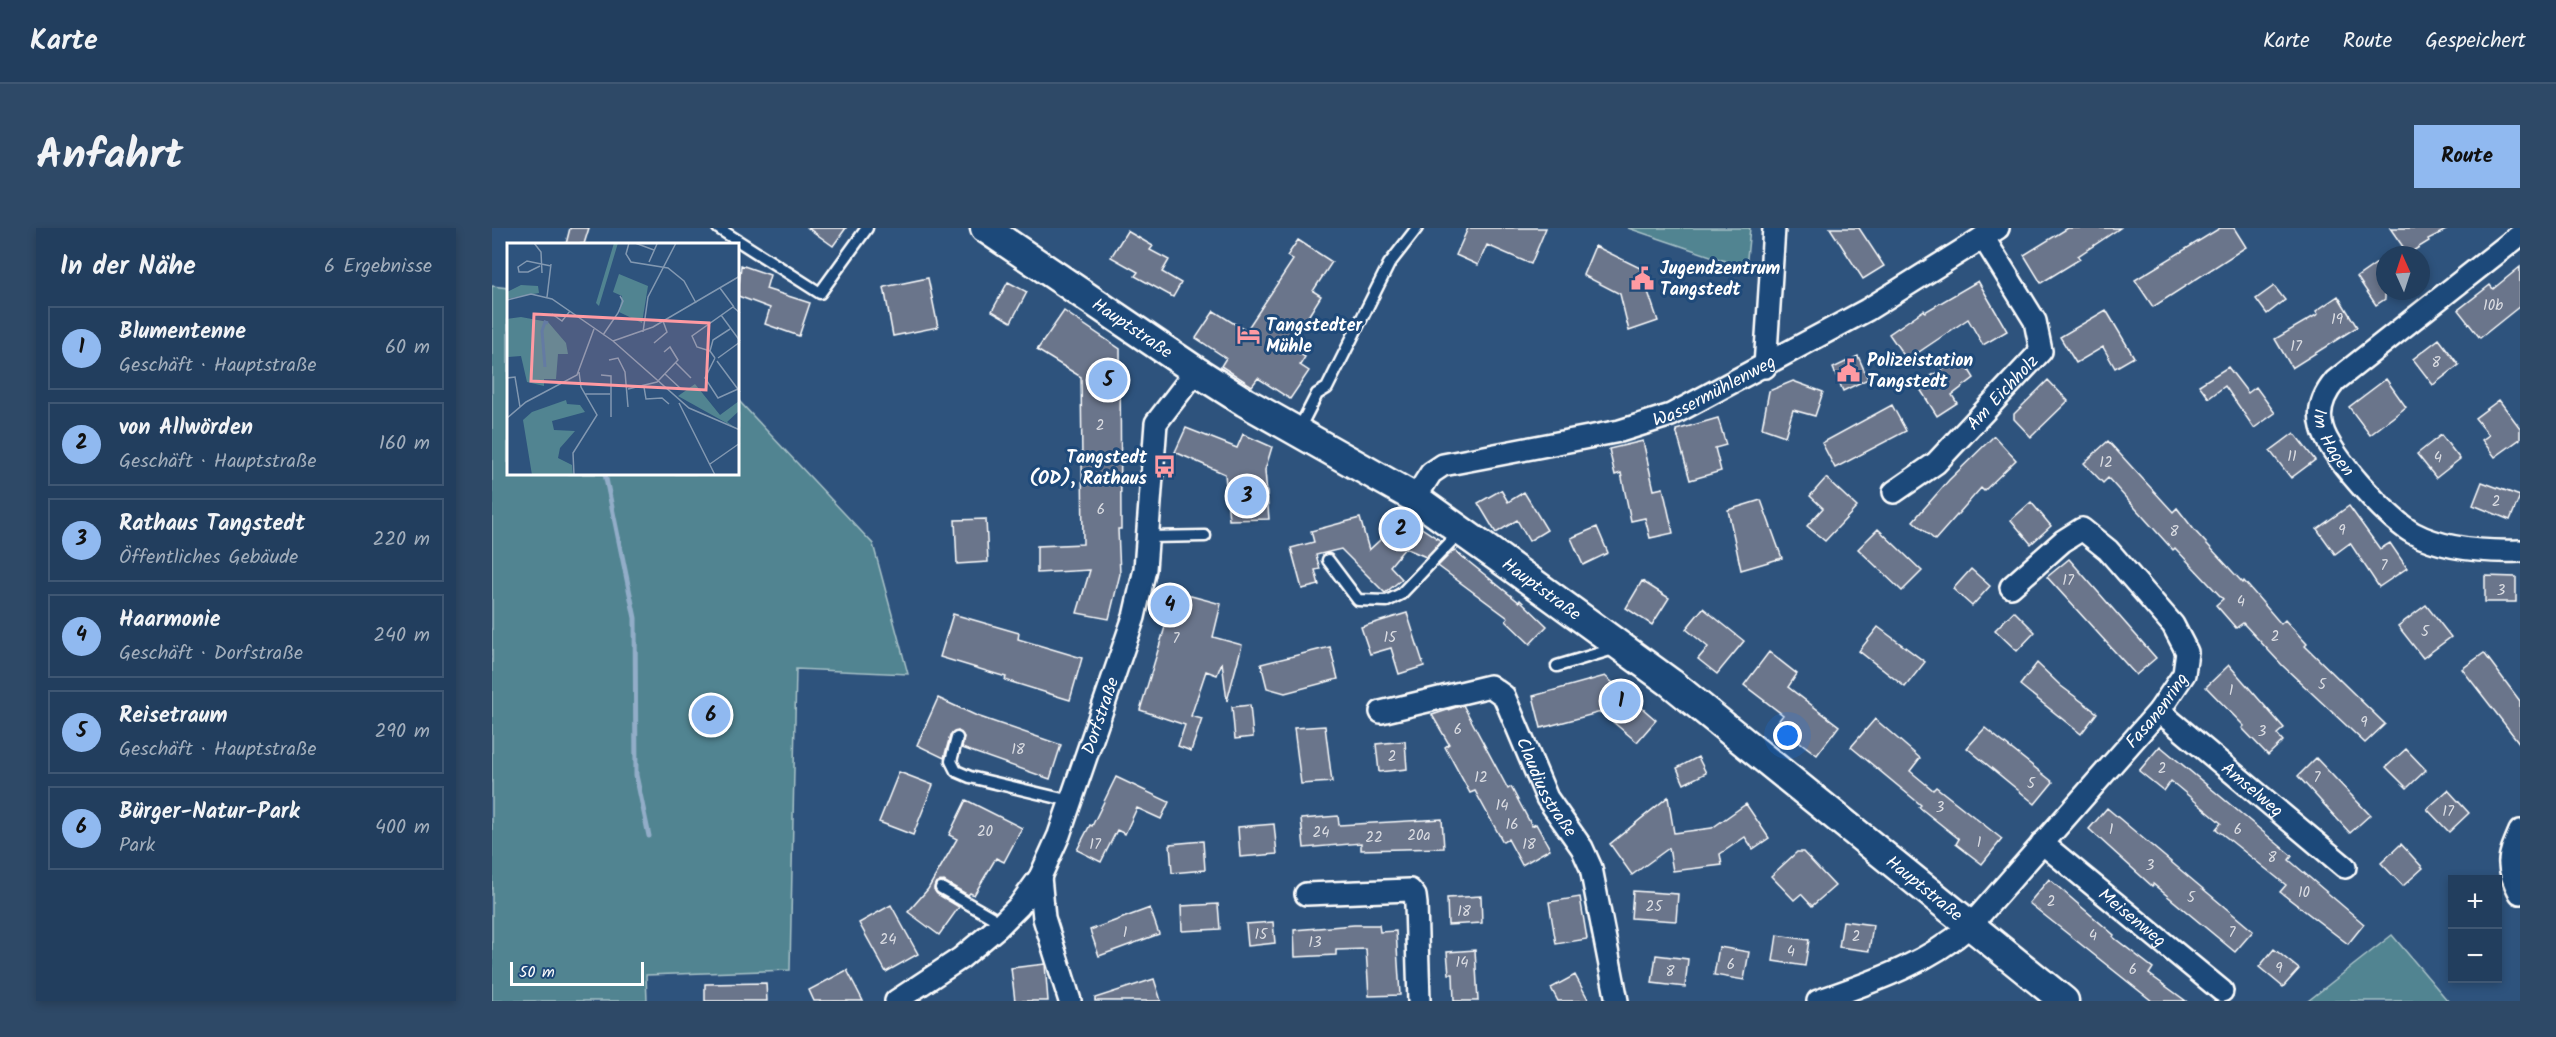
<!DOCTYPE html>
<html lang="de">
<meta charset="utf-8">
<style>
body{margin:0;font-family:Kalam,sans-serif;background:#2e4967;color:#f1f3f6}
.controls{position:absolute;right:18px;bottom:18px;display:grid;overflow:hidden;border-radius:0px;box-shadow:0 3px 9px #0003}
.controls button{width:54px;height:54px;display:grid;place-items:center;padding:0;border:0;border-bottom:2px solid #3f5773;background:#223e5e;color:#f1f3f6;font:30px sans-serif}
.compass{position:absolute;left:1884px;top:18px;width:54px;height:54px;border-radius:50%;background:#223e5e;box-shadow:0 3px 9px #0003;rotate:357deg}
.scale{position:absolute;left:18px;bottom:15px;width:134px;box-sizing:border-box;padding-left:6px;border:3px solid #fff;border-top:0;font-size:16px;line-height:21px;white-space:nowrap;color:#fff;-webkit-text-stroke:4px #1f4a7a;paint-order:stroke}
.you{position:absolute;left:1296px;top:508px;width:21px;height:21px;margin:-15px;border:4px solid #fff;border-radius:50%;background:#1a73e8;box-shadow:0 0 0 9px #1a73e833}
.badge{display:grid;place-items:center;width:39px;height:39px;border-radius:50%;background:#90b9f0;color:#111;font-size:20px;font-weight:700}
.pin{position:absolute;translate:-50% -50%;border:3px solid #fff;box-shadow:0 2px 6px #0006}
.list{margin:0;padding:0;list-style:none}
h2{display:flex;justify-content:space-between;align-items:center;height:78px;margin:0;padding:0 24px;font-size:26px}
h2 small{font-size:20px;font-weight:400;color:#a2aebc}
.list li{display:grid;grid-template-columns:39px 1fr auto;gap:18px;align-items:center;box-sizing:border-box;height:84px;margin:0 12px 12px;padding:0 12px;border:2px solid #3f5773;border-radius:0px}
.list b{display:block;font-size:22px;white-space:nowrap}
.list p{margin:0;font-size:20px;white-space:nowrap;color:#a2aebc}
.list em{font-size:20px;font-style:normal;color:#a2aebc}
.map{position:relative;flex:none;width:2028px;height:773px;overflow:hidden;border-radius:0px}
header{display:flex;align-items:center;gap:36px;box-sizing:border-box;height:84px;padding:0 30px;background:#223e5e;border-bottom:2px solid #3f5773}
header strong{font-size:28px}
nav{display:flex;gap:33px;margin-inline-start:auto;font-size:21px}
.intro{display:flex;align-items:center;justify-content:space-between;box-sizing:border-box;height:144px;padding:0 36px}
h1{margin:0;font-size:42px}
.button{padding:15px 27px;border-radius:0px;background:#90b9f0;color:#111;font-size:21px;font-weight:700}
main{display:flex;gap:36px;padding:0 36px}
aside{flex:1;background:#223e5e;border-radius:0px;box-shadow:0 3px 9px #0003}
.map>svg:first-child{display:block}
</style>
<header>
<strong>Karte</strong>
<nav><a>Karte</a><a>Route</a><a>Gespeichert</a></nav>
</header>
<div class="intro"><h1>Anfahrt</h1><a class="button">Route</a></div>
<main>
<aside>
<h2>In der Nähe<small>6 Ergebnisse</small></h2>
<ul class="list">
<li><span class="badge">1</span><div><b>Blumentenne</b><p>Geschäft · Hauptstraße</p></div><em>60 m</em></li>
<li><span class="badge">2</span><div><b>von Allwörden</b><p>Geschäft · Hauptstraße</p></div><em>160 m</em></li>
<li><span class="badge">3</span><div><b>Rathaus Tangstedt</b><p>Öffentliches Gebäude</p></div><em>220 m</em></li>
<li><span class="badge">4</span><div><b>Haarmonie</b><p>Geschäft · Dorfstraße</p></div><em>240 m</em></li>
<li><span class="badge">5</span><div><b>Reisetraum</b><p>Geschäft · Hauptstraße</p></div><em>290 m</em></li>
<li><span class="badge">6</span><div><b>Bürger-Natur-Park</b><p>Park</p></div><em>400 m</em></li>
</ul>
</aside>
<div class="map">
<svg width="2028" height="773" viewBox="0 0 2028 773">
<rect width="100%" height="100%" fill="#2e537d"/>
<filter id="ink" filterUnits="userSpaceOnUse"><feTurbulence type="fractalNoise" baseFrequency=".0167" numOctaves="2"/><feDisplacementMap in="SourceGraphic" scale="12" xChannelSelector="R" yChannelSelector="G"/><feConvolveMatrix kernelMatrix="1 2 1 2 8 2 1 2 1" color-interpolation-filters="sRGB"/></filter>
<g filter="url(#ink)">
<path fill="#518491" stroke="#a8c2c8" stroke-width="1.5" d="M1136 0H1258L1254 40Z
M0 58 16 60V246H246V172L381 316 416 446 304 441 298 742 154 747 155 773H0Z
M1900 707 1956 773H1816Z"/>
<g fill="none" stroke-linecap="round" stroke-linejoin="round">
<path stroke="#92adc8" stroke-width="5" d="M113 246 143 390 144 547 157 608"/>
</g>
<path fill="#6b758b" stroke="#fff" stroke-width="1.5" d="M78 0H97L92 16H74Z
M316 0H354L341 18Z
M976 0H1054L1039 36 995 17 986 37 964 27Z
M1338 0H1367L1392 38 1371 51Z
M1576 0H1628L1586 28 1588 31 1549 55 1532 27Z
M1728 0H1742L1754 19 1661 79 1643 52Z
M1898 0H1958L1936 11 1937 13 1916 26Z
M635 3 661 18 658 22 677 32 670 44 689 55 681 69 643 48 646 44 619 29Z
M806 12 840 34 821 63 829 68 797 119 813 129 808 137 817 143 798 171 766 150 760 158 729 138 734 130 704 110 722 83 754 103 801 32 795 28Z
M1103 18 1148 40 1166 93 1137 103 1128 66 1091 47Z
M1885 35 1893 47V71L1884 77 1865 49Z
M249 37 278 47 274 61 318 75 307 108 273 96 278 80 246 68Z
M2028 39V78L1988 110 1966 82 1998 57 2001 61Z
M436 50 446 99 401 108 392 59Z
M1486 53 1515 103 1491 117 1476 91 1415 132 1397 106 1432 82 1433 84Z
M516 54 535 64 519 94 500 83Z
M1782 58 1793 72 1775 86 1764 71Z
M1846 68 1865 99 1800 140 1783 111 1826 86 1824 83Z
M1614 82 1642 129 1623 140 1611 119 1584 135 1568 109Z
M572 83 628 121 629 301H626L628 346 617 391 585 385 598 342 545 345V318L591 316 589 149 545 122Z
M1947 111 1967 137 1941 157 1921 131Z
M1366 128 1376 151 1351 163 1341 140Z
M1469 129 1482 150 1460 167 1465 175 1445 188 1428 161V155Z
M1736 139 1756 165 1764 159 1783 185 1762 200 1733 158 1717 170 1707 157Z
M1894 151 1914 179 1878 207 1857 179Z
M1556 152 1576 173 1539 209 1522 191V186Z
M1301 153 1331 164 1323 188 1301 182 1293 208 1270 200 1277 163Z
M2007 172 2028 200V211L2003 229 1990 212 1997 207 1983 190Z
M1400 177 1414 203 1343 240 1330 215Z
M1226 190 1234 217 1223 220 1229 243 1198 252 1184 202Z
M694 200 745 220 751 206 780 219 773 242 777 291 737 292 733 246 683 224Z
M1802 205 1823 232 1799 250 1778 223Z
M1949 207 1968 231 1944 250 1925 226Z
M1502 208 1524 232 1492 263 1489 260 1443 312 1421 293 1457 252Z
M1151 213 1162 262 1171 260 1181 305 1158 310 1153 290 1139 293 1129 245 1123 247 1117 221Z
M1616 213 1681 284 1685 280 1703 303 1751 355 1752 353 1789 396 1793 392 1815 416 1813 418 1893 496 1873 515 1791 438 1751 395 1744 400 1724 377 1731 371 1683 320 1681 322 1616 250 1611 255 1592 235Z
M1334 250 1365 279 1333 313 1315 298 1331 280 1318 268Z
M1990 254 2028 268 2018 292 1981 277Z
M1009 262 1016 274 1032 264 1055 302 1037 313 1025 292 1004 305 986 275Z
M1269 272 1290 330 1249 342 1236 282Z
M1539 274 1559 298 1539 316 1519 292Z
M1857 278 1888 321 1898 315 1915 340 1887 359 1858 315 1843 326 1825 301Z
M913 289 949 313 934 329 913 320 898 338 910 351 893 365 849 321 824 327 828 341 823 342 827 357 810 361 799 320 822 314 819 303 868 290 877 322Z
M494 291 496 334 465 336 463 292Z
M1105 299 1116 325 1091 337 1079 310Z
M1386 301 1430 343 1410 363 1366 321Z
M962 322 1027 374 1028 372 1055 398 1038 416 1014 393 1016 390 946 338Z
M1577 331 1664 430 1644 447 1555 349Z
M1479 341 1498 358 1480 378 1461 361Z
M1993 348 2024 349V374H1993Z
M1150 353 1177 370 1160 397 1134 380Z
M673 361 729 376 721 409 750 417 735 473 730 434 725 447 714 443 699 488 710 491 699 523 686 518 693 497 648 482 676 389 666 386Z
M1934 377 1959 409 1931 430 1906 398Z
M1211 380 1252 413 1225 446 1206 431 1216 419 1194 401Z
M1522 383 1543 404 1525 423 1503 402Z
M915 385 932 438 907 446 899 420 878 426 869 399Z
M461 386 527 405 526 411 590 430 578 472 513 452 514 449 448 429Z
M1386 399 1433 434 1413 459 1367 423Z
M838 419 846 451 793 465 775 460 769 436Z
M1277 424 1305 446 1296 459 1347 498 1325 527 1284 496 1291 487 1252 457Z
M1992 425 2028 473V516L1970 441Z
M1545 435 1569 458 1605 485 1589 506 1528 457Z
M1737 437 1792 500 1785 506 1791 513 1776 527 1750 500 1752 498 1714 459Z
M1113 448 1164 492 1145 514 1109 484 1049 500 1041 468Z
M446 470 485 488 569 517 558 551 470 520 472 509 466 503 458 508 452 530 425 517Z
M758 477 761 509 743 511 740 479Z
M971 477 1016 561 1019 559 1040 598 1044 596 1058 621 1030 637 1016 611 1011 614 983 563 978 565 953 519 957 516 940 487Z
M1383 491 1428 530 1418 543 1441 562 1444 559 1510 611 1490 636 1464 616 1467 611 1427 579 1429 577 1359 519Z
M833 498 840 554 809 556 802 500Z
M1493 500 1561 554 1543 576 1475 520Z
M913 513 915 541 887 544 884 516Z
M1668 518 1800 628 1797 632 1872 696 1856 716 1788 664 1794 657 1724 601 1729 595 1679 553 1672 563 1647 543Z
M1914 521 1934 542 1915 560 1894 539Z
M1206 529 1214 545 1192 556 1185 540Z
M1824 530 1878 587 1858 605 1806 548Z
M407 544 441 557 421 607 387 594Z
M624 549 677 574 669 591 645 580 633 606 625 602 609 634 585 622 598 597 600 598Z
M1956 562 1977 585 1957 604 1935 581Z
M1176 569 1182 605 1220 600 1254 576 1277 610 1261 621 1253 609 1228 626 1230 637 1181 643 1177 620 1140 647 1118 616Z
M474 572 530 600 512 634 504 630 482 667 478 665 476 667 452 653 443 656 442 661 445 666 467 679 447 707 416 684 436 661 465 611 457 607Z
M1615 580 1761 703 1743 724 1661 656 1660 658 1597 601Z
M846 588 847 597 950 591 952 620 869 622V615L812 620 809 591Z
M782 596 785 626 748 629 746 599Z
M711 613 713 642 680 645 678 616Z
M1909 616 1931 640 1911 658 1889 635Z
M1305 624H1311L1343 658 1320 678 1309 666 1302 672 1279 648Z
M1557 651 1622 707 1621 709 1661 740 1657 746 1694 773H1660L1537 675Z
M1141 663 1186 666 1184 693 1139 690Z
M989 668 990 695 956 697 955 670Z
M1088 669 1095 711 1064 716 1057 674Z
M726 676 728 701 690 703 689 678Z
M399 677 426 726 394 744 367 695Z
M658 680 667 706 607 728 598 702Z
M1351 693 1381 697 1377 723 1347 719Z
M781 694 783 715 756 718 754 696Z
M862 697H887L888 704 904 703 908 767 877 768 874 721 844 722V727L803 729 802 702Z
M1285 707 1317 712 1313 738 1281 733Z
M1227 719 1257 724 1252 752 1222 747Z
M1782 721 1807 741 1791 759 1767 739Z
M983 722 986 773H962L961 746H957L955 724Z
M1164 727 1196 731 1193 759 1160 755Z
M553 736 556 773H523L519 740Z
M355 742 371 773H322L317 762Z
M1083 747 1097 773H1066L1059 760Z
M662 751 669 773H603V770Z
M274 755 275 773H213V756Z"/>
<g fill="none" stroke-linecap="round" stroke-linejoin="round">
<defs>
<path id="lane" d="M226 0 328 65 375 0
M806 203 825 166 835 160 897 36 925 0
M656 309 713 308
M836 332 866 372 895 373 909 366 969 303
M1065 438 1125 420
M465 510 459 533 464 543 478 549 579 573
M449 660 510 695"/>
<g id="street">
<path id="s1" d="M2028 7 1843 153C1832 166 1825 181 1830 199 1836 226 1896 291 1921 305 1951 321 1994 324 2028 323"/>
<path d="M1273 139 1282 0"/>
<path id="s2" d="M1402 264 1444 235 1549 123 1543 93 1491 9"/>
<path id="s3" d="M923 270 939 245 951 237 1128 203 1179 187 1375 82 1506 0"/>
<path id="s4" d="M1667 483 1853 639"/>
<path id="s5" d="M889 484 998 458 1012 468 1055 570 1090 620 1099 640 1125 773"/>
<path d="M2028 603C2016 631 2013 637 2028 665"/>
<path id="s6" d="M1550 615 1730 763"/>
<path d="M548 649 552 690 578 773"/>
<path d="M814 666 918 662 923 668 924 676 927 773"/>
<path id="s7" d="M404 773 469 730 505 700 527 678 548 649 567 607 642 389 653 341 664 195 704 143"/>
<path id="s8" d="M1326 773C1380 754 1433 737 1478 698L1667 483 1692 446 1695 424 1681 397 1616 322 1590 301 1571 313 1519 359"/>
</g>
<g id="secondary">
<path id="s9" d="M493 0 704 143 753 174 923 270 1007 330 1179 455 1572 773"/>
</g>
</defs>
<use href="#lane" stroke="#fff" stroke-width="15"/>
<use href="#street" stroke="#fff" stroke-width="26"/>
<use href="#secondary" stroke="#fff" stroke-width="33"/>
<use href="#lane" stroke="#1f4a7a" stroke-width="10"/>
<use href="#street" stroke="#1f4a7a" stroke-width="21"/>
<use href="#secondary" stroke="#1f4a7a" stroke-width="28"/>
</g>
</g>
<defs>
<symbol id="civic-bare" viewBox="-9 -9 18 18"><path d="M-.6-6.5H3V-4.5H.6V-3L4-1V1h2V6H-6V1h2V-1L-.6-3ZM-1.2 2.5V6h2.4V2.5Z" fill="#ff9aa2" stroke="#1f4a7a" stroke-width="2.5" paint-order="stroke"/></symbol>
<symbol id="hotel-bare" viewBox="-9 -9 18 18"><path d="M-6-4.5h1.5V1H6V5H4.5V3h-9V5H-6ZM-4 0a1.8 1.8 0 1 1 3.6 0ZM.5 0V-2.5h3Q6-2.5 6 0Z" fill="#ff9aa2" stroke="#1f4a7a" stroke-width="2.5" paint-order="stroke"/></symbol>
<symbol id="bus-bare" viewBox="-9 -9 18 18"><path d="M-5-6H5V4H4V6H2V4H-2V6H-4V4H-5ZM-3.5-4V0h7V-4ZM-3.5 1.2v1.5H-2V1.2ZM2 1.2v1.5H3.5V1.2Z" fill="#ff9aa2" stroke="#1f4a7a" stroke-width="2.5" paint-order="stroke"/></symbol>
</defs>
<g fill-rule="evenodd">
<use href="#civic-bare" x="1134" y="34" width="33" height="33"/>
<use href="#hotel-bare" x="740" y="90" width="33" height="33"/>
<use href="#civic-bare" x="1340" y="126" width="33" height="33"/>
<use href="#bus-bare" x="656" y="222" width="33" height="33"/>
</g>
<g text-anchor="middle" stroke-width="6" stroke-linejoin="round" paint-order="stroke">
<g font-size="15" fill="#dadce2">
<text x="2001" y="82">10b</text>
<text x="1845" y="96">19</text>
<text x="1804" y="123">17</text>
<text x="1944" y="139">8</text>
<text x="608" y="202">2</text>
<text x="1800" y="233">11</text>
<text x="1946" y="234">4</text>
<text x="1614" y="239">12</text>
<text x="2004" y="278">2</text>
<text x="609" y="286">6</text>
<text x="1850" y="307">9</text>
<text x="1682" y="308">8</text>
<text x="1892" y="342">7</text>
<text x="1576" y="357">17</text>
<text x="2009" y="367">3</text>
<text x="1749" y="378">4</text>
<text x="1933" y="408">5</text>
<text x="1783" y="413">2</text>
<text x="898" y="414">15</text>
<text x="684" y="415">7</text>
<text x="1830" y="461">5</text>
<text x="1739" y="467">1</text>
<text x="1872" y="499">9</text>
<text x="966" y="506">6</text>
<text x="1770" y="508">3</text>
<text x="526" y="526">18</text>
<text x="900" y="533">2</text>
<text x="1670" y="545">2</text>
<text x="989" y="554">12</text>
<text x="1825" y="554">7</text>
<text x="1539" y="560">5</text>
<text x="1010" y="582">14</text>
<text x="1448" y="584">3</text>
<text x="1956" y="588">17</text>
<text x="1020" y="601">16</text>
<text x="1619" y="606">1</text>
<text x="1746" y="606">6</text>
<text x="493" y="608">20</text>
<text x="829" y="609">24</text>
<text x="927" y="612">20a</text>
<text x="882" y="614">22</text>
<text x="1487" y="619">1</text>
<text x="603" y="621">17</text>
<text x="1037" y="621">18</text>
<text x="1780" y="634">8</text>
<text x="1658" y="642">3</text>
<text x="1812" y="669">10</text>
<text x="1699" y="674">5</text>
<text x="1559" y="678">2</text>
<text x="1162" y="683">25</text>
<text x="972" y="688">18</text>
<text x="633" y="709">1</text>
<text x="1740" y="709">7</text>
<text x="769" y="711">15</text>
<text x="1601" y="712">4</text>
<text x="1364" y="713">2</text>
<text x="396" y="716">24</text>
<text x="823" y="719">13</text>
<text x="1299" y="728">4</text>
<text x="970" y="739">14</text>
<text x="1239" y="741">6</text>
<text x="1787" y="745">9</text>
<text x="1641" y="746">6</text>
<text x="1178" y="748">8</text>
</g>
<g font-size="18" font-weight="bold" fill="#fff" stroke="#1f4a7a" text-anchor="start">
<text x="1168" y="46">Jugendzentrum<tspan x="1168" dy="21">Tangstedt</tspan></text>
<text x="774" y="103">Tangstedter<tspan x="774" dy="21">Mühle</tspan></text>
<text x="1375" y="138">Polizeistation<tspan x="1375" dy="21">Tangstedt</tspan></text>
<text x="655" y="235" text-anchor="end">Tangstedt<tspan x="655" dy="21">(OD), Rathaus</tspan></text>
</g>
<g font-size="18" fill="#fff" stroke="#1f4a7a">
<text dy="6" stroke="none"><textPath href="#s9" startOffset="178">Hauptstraße</textPath></text>
<text dy="6" stroke="none"><textPath href="#s3" startOffset="327">Wassermühlenweg</textPath></text>
<text dy="6" stroke="none"><textPath href="#s2" startOffset="148">Am Eichholz</textPath></text>
<text dy="6" stroke="none"><textPath href="#s1" startOffset="304">Im Hagen</textPath></text>
<text dy="6" stroke="none"><textPath href="#s9" startOffset="664">Hauptstraße</textPath></text>
<text dy="6" stroke="none"><textPath href="#s8" startOffset="456">Fasanenring</textPath></text>
<text dy="6" stroke="none"><textPath href="#s7" startOffset="364">Dorfstraße</textPath></text>
<text dy="6" stroke="none"><textPath href="#s5" startOffset="230">Claudiusstraße</textPath></text>
<text dy="6" stroke="none"><textPath href="#s4" startOffset="122">Amselweg</textPath></text>
<text dy="6" stroke="none"><textPath href="#s9" startOffset="1150">Hauptstraße</textPath></text>
<text dy="6" stroke="none"><textPath href="#s6" startOffset="117">Meisenweg</textPath></text>
</g>
</g>
<g transform="translate(15 15)">
<rect width="232" height="232" fill="#2e537d"/>
<path d="M107 0H111L92 63 89 60ZM112 31 141 43 135 80 112 69 115 53 106 49ZM14 42 31 43 32 50 0 56V49ZM14 74 41 79 59 100 61 111H51L49 136H37V143L20 139 14 113 0 114V76ZM188 141 213 172 232 158V168L220 179 232 187 171 153ZM59 157 60 161 73 162 78 169 45 178 47 187 68 188 53 205 51 215 65 222 66 232H25L16 177 25 169Z" fill="#518491"/>
<path fill="none" stroke="#4976a4" stroke-width="3" d="M38 124 35 88 38 79 41 80"/>
<path fill="none" stroke="#8298b1" stroke-width="1.5" d="M27 0 34 9 35 30M122 0 119 11 124 19 161 25 177 38 189 60M128 0 147 7M142 19 150 1M33 23 21 29H12L11 24 20 18 44 23M213 45 227 64M40 54 44 21M0 57 24 51 45 56 106 98 182 165 233 187M45 71 55 78 63 68M214 72 233 98M136 89 141 54 169 0M96 92 111 70 116 58 113 53M106 98 146 84 233 33M147 100 160 89 156 78M203 108 206 97 223 86M208 115 203 108 190 104 185 93 226 64 233 70M208 115 198 135 211 155 231 146M211 115 233 99M102 117 111 115 118 129 121 164M210 118 233 149M169 120 184 135M158 131 173 145M94 132 104 133V174M0 135 8 134 13 164M137 144 139 156 155 155 162 161M121 146 150 139 171 117 163 104 157 109M78 151H103M172 160 208 232M0 175 19 159 70 132 87 86M203 221 233 200M67 232 66 210 90 172 74 144 72 129"/>
<path fill="#ff9aa2" fill-opacity="0.15" stroke="#ff9aa2" stroke-width="3" d="M27 71 202 80 199 147 24 138Z"/>
<rect width="232" height="232" fill="none" stroke="#fff" stroke-width="3"/>
</g>
</svg>
<div class="controls">
<button>+</button>
<button>−</button>
</div>
<svg class="compass" viewBox="-18 -18 36 36"><path d="M0-13l5 13h-10z" fill="#e53935"/><path d="M0 13l5-13h-10z" fill="#a2aebc"/></svg>
<div class="scale">50 m</div>
<div class="you"></div>
<div class="pin badge" style="left:1129px;top:473px">1</div>
<div class="pin badge" style="left:909px;top:301px">2</div>
<div class="pin badge" style="left:755px;top:268px">3</div>
<div class="pin badge" style="left:678px;top:377px">4</div>
<div class="pin badge" style="left:616px;top:152px">5</div>
<div class="pin badge" style="left:219px;top:487px">6</div>
</div>
</main>
